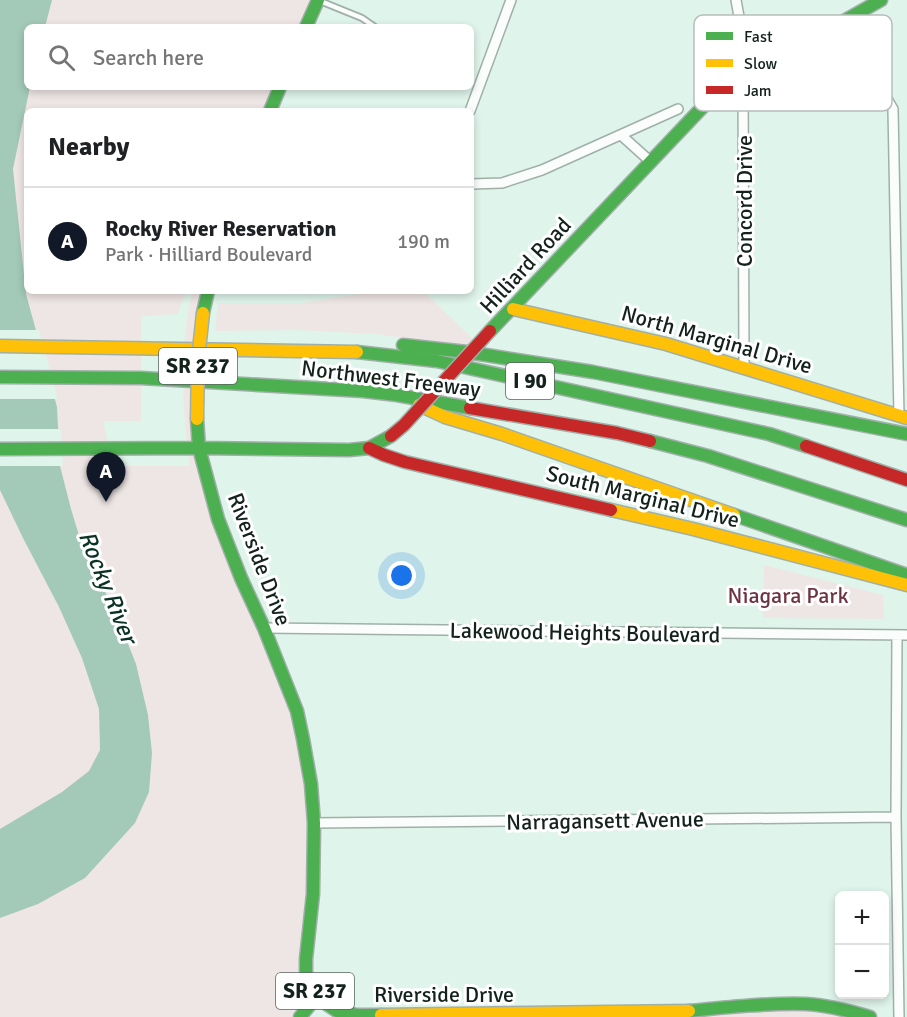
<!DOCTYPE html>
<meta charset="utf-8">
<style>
body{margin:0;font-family:Signika,sans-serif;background:#f6f6f6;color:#202124}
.controls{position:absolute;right:18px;bottom:18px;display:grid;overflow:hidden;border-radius:9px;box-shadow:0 3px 9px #0003}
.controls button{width:54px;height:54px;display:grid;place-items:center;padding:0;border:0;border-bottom:2px solid #e0e0e0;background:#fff;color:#202124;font:30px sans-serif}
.you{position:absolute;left:402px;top:576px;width:21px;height:21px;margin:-15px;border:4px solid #fff;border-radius:50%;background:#1a73e8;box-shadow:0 0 0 9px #1a73e833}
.badge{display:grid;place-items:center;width:39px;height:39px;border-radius:50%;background:#111827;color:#fff;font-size:20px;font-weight:700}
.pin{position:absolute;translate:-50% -50px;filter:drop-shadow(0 2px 3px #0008)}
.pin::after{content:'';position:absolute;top:32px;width:21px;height:18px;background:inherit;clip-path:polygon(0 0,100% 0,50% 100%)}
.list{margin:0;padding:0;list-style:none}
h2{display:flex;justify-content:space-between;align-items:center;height:78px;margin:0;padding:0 24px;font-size:26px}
h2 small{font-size:20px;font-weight:400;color:#757577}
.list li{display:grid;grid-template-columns:39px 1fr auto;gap:18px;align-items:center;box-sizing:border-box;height:108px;padding:0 24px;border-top:2px solid #e0e0e0}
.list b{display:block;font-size:22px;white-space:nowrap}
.list p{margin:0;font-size:20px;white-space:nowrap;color:#757577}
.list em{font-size:20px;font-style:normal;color:#757577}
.icon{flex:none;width:33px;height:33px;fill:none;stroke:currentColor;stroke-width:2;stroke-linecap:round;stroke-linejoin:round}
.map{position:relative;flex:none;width:907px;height:1017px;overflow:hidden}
.search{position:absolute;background:#fff;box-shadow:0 3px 9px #0003;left:24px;top:24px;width:450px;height:66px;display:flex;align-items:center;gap:15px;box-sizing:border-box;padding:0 21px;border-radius:9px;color:#757577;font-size:22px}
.panel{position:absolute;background:#fff;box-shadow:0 3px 9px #0003;left:24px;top:108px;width:450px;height:186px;border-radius:9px}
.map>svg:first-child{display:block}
</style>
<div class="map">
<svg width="907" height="1017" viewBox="0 0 907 1017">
<rect width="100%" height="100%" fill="#dff4ea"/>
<path fill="#eee6e5" d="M0 0H312L302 27H27V87H279L270 111H27V291H186L178 314 144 316 141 318V421H103L113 466H190C181 408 180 348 192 291H208L200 335 205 471 301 711 311 876 299 972 303 991 296 998 293 1017H0Z
M377 291H423L474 340 469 347 377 334 296 330 215 331 218 303H302Z
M764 565 883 595 884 619 763 618Z
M798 1008 860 1017H608Z"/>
<path fill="#a3c9b8" d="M0 0H52L45 27H27V87H30L13 169 26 294 57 407 60 466 71 509 84 552 114 609 136 664 148 715 152 753 149 792 135 823 85 878 38 904 0 918V829L62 792 89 771 100 750 99 709 82 658 59 607 23 538 0 490Z"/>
<path fill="#dff4ea" d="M0 330H39L58 399H0Z
M0 429H61L63 466H0Z"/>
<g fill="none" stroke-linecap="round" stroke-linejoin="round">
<defs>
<path id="lane" d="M320 1 362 18 375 27"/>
<path id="street" d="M736 0 740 22 743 77 744 367
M843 24 893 109 899 416
M470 111 511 0
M621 135 651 162
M471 184 502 183 542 170 678 109
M264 628 907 635
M897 635 896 817 899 1017
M314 823 896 817"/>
<path id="fast" d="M306 27 318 0
M270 111 280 87
M203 313 208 291
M490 331 715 94 881 0
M403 345 467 352 593 372 907 434
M357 352 437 361 769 434 806 446
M0 377 141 378 363 391 397 395 470 408
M197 419 199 448 218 519 241 578 264 628 297 711 303 739 311 784 314 823 313 894 306 959V973L312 987 325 1003 337 1011 357 1015H381
M650 441 708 456 907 520
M0 449 199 448 349 450 369 448 391 436
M734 515 907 575
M689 1011C728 1007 767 1003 806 1004 827 1005 850 1011 870 1017
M300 1017 318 995"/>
<path id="slow" d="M513 309 666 344 907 418
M0 346 357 352
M419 405 445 417 502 434 734 515
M611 510 693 529 907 585
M381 1015 689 1011"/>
<path id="jam" d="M470 408 617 433 650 441
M806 446 907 480
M369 448 384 455 405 462 611 510"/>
</defs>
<use href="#lane" stroke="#a0b0a9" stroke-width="8"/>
<use href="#street" stroke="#a0b0a9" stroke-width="12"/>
<use href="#fast" stroke="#a0b0a9" stroke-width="15"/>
<use href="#slow" stroke="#a0b0a9" stroke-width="15"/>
<use href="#jam" stroke="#a0b0a9" stroke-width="15"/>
<use href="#lane" stroke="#fafdfc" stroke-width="4.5"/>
<use href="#street" stroke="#fafdfc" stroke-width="9"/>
<use href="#fast" stroke="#4caf50" stroke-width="12"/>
<use href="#slow" stroke="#ffc107" stroke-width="12"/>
<use href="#jam" stroke="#c62828" stroke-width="12"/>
<defs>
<path id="slow-bridge" d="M197 419 198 359 203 313"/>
<path id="jam-bridge" d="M391 436 404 425 490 331"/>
</defs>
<use href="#slow-bridge" stroke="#a0b0a9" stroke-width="15" stroke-linecap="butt"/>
<use href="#jam-bridge" stroke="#a0b0a9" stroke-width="15" stroke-linecap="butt"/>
<use href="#slow-bridge" stroke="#ffc107" stroke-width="12"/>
<use href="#jam-bridge" stroke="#c62828" stroke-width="12"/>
</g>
<g text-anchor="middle" stroke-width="6" stroke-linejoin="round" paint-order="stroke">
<g fill="#fff" stroke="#5a6460" stroke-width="1.5">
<rect x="159" y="348" width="78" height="36" rx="4.5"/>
<rect x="506" y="363" width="48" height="36" rx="4.5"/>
<rect x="276" y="973" width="78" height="36" rx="4.5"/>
</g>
<g font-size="21" font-weight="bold" fill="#14221c">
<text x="198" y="373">SR 237</text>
<text x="530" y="388">I 90</text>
<text x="315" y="998">SR 237</text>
</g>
<g font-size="22" fill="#14221c" stroke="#fff">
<text transform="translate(744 201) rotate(-90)" y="8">Concord Drive</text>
<text transform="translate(525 265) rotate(-47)" y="8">Hilliard Road</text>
<text transform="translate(717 339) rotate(16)" y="8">North Marginal Drive</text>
<text transform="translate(391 378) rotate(7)" y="8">Northwest Freeway</text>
<text transform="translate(643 496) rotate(14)" y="8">South Marginal Drive</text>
<text transform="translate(260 559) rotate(69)" y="8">Riverside Drive</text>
<text transform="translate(585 632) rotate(1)" y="8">Lakewood Heights Boulevard</text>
<text transform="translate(605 820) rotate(-1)" y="8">Narragansett Avenue</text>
<text x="444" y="1002">Riverside Drive</text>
</g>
<g font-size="22" fill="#6e3343" stroke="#fff">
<text x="788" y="603">Niagara Park</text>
</g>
<g font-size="24" font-style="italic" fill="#0a3325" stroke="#fff">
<text transform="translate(108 587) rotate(68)" y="8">Rocky River</text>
</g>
</g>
<rect x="694" y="15" width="198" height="96" rx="9" fill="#fff" stroke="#b8bdbb" stroke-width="1.5"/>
<rect x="706" y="32" width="27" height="8" fill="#4caf50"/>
<rect x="706" y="59" width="27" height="8" fill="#ffc107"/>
<rect x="706" y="86" width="27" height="8" fill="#c62828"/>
<g font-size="16" fill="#14221c">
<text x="744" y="42">Fast</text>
<text x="744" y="69">Slow</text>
<text x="744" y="96">Jam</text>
</g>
</svg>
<div class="controls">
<button>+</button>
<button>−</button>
</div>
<div class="you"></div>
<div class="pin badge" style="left:106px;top:502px">A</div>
<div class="search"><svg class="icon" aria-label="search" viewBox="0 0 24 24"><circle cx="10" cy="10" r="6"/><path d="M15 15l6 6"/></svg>Search here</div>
<section class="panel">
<h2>Nearby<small></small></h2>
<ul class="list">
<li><span class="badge">A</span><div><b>Rocky River Reservation</b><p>Park · Hilliard Boulevard</p></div><em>190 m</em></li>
</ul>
</section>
</div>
